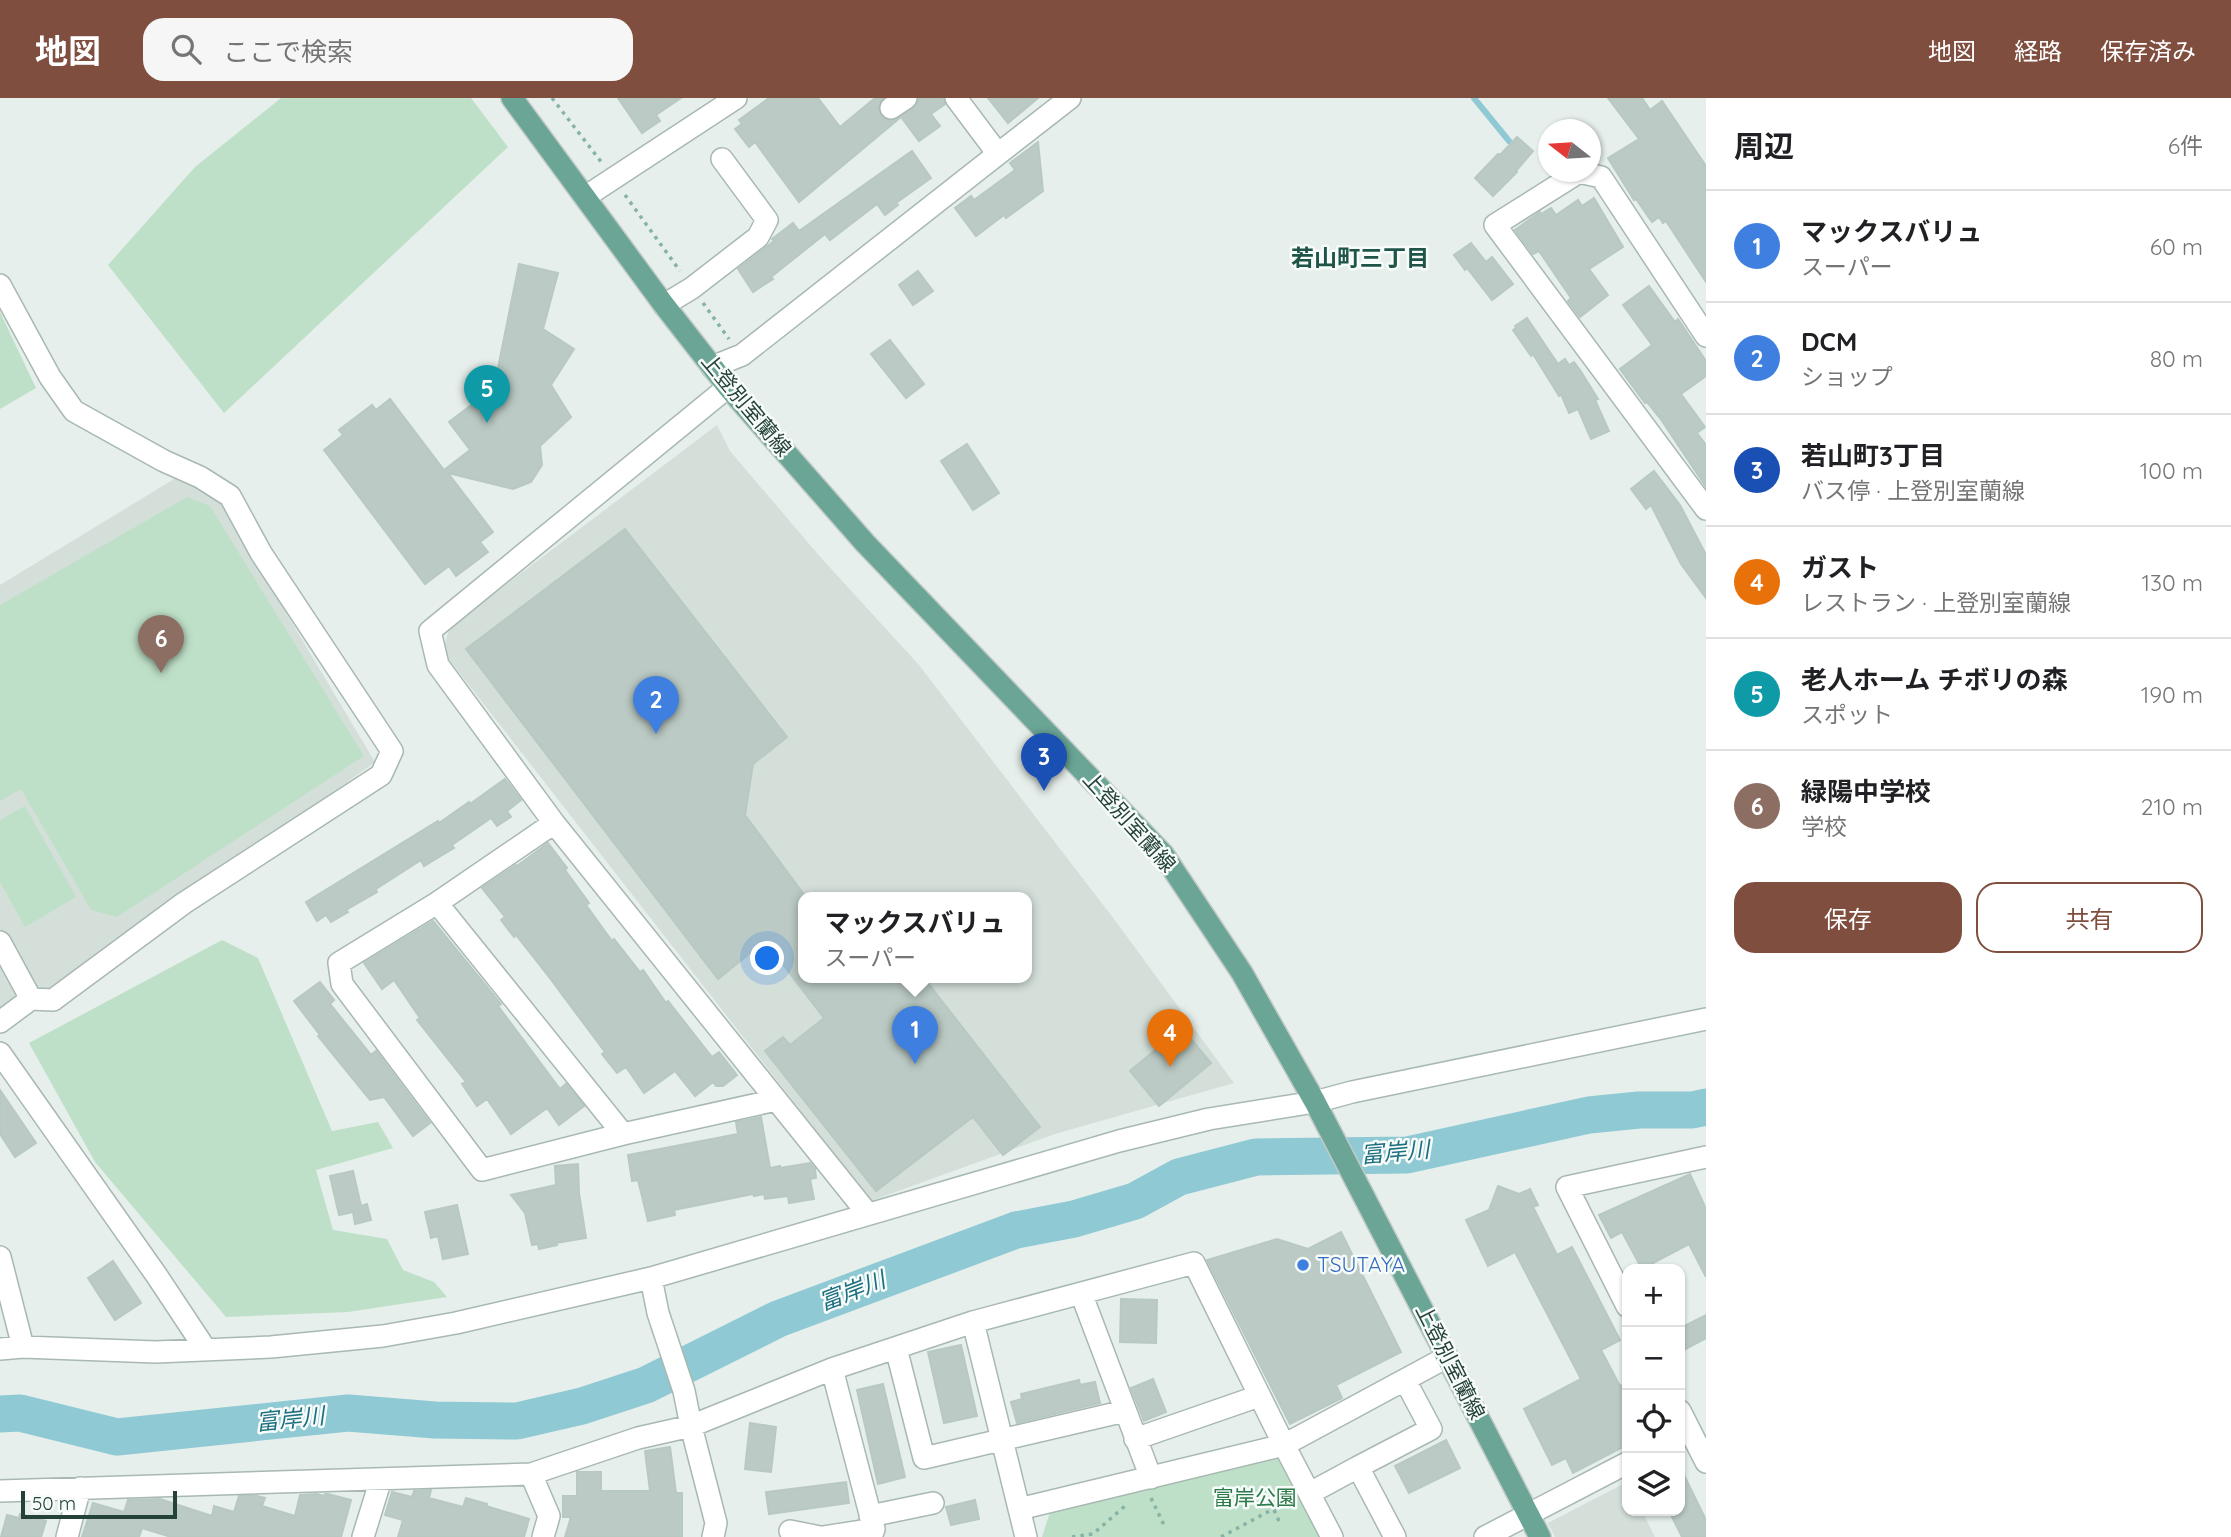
<!DOCTYPE html>
<html lang="ja">
<meta charset="utf-8">
<style>
body{margin:0;font-family:Quicksand,"Noto Sans JP",sans-serif;background:#f6f6f6;color:#202124}
.controls{position:absolute;right:21px;bottom:21px;display:grid;overflow:hidden;border-radius:14px;box-shadow:0 2px 5px #0004}
.controls button{width:63px;height:63px;display:grid;place-items:center;padding:0;border:0;border-bottom:2px solid #e0e0e0;background:#fff;color:#202124;font:35px sans-serif}
.compass{position:absolute;left:1538px;top:21px;width:63px;height:63px;border-radius:50%;background:#fff;box-shadow:0 2px 5px #0004;rotate:287deg}
.scale{position:absolute;left:21px;bottom:18px;width:156px;box-sizing:border-box;padding-left:7px;border:4px solid #24423a;border-top:0;font-size:19px;line-height:24px;white-space:nowrap;color:#24423a;-webkit-text-stroke:5px #f7fbf9;paint-order:stroke}
.you{position:absolute;left:768px;top:861px;width:24px;height:24px;margin:-18px;border:5px solid #fff;border-radius:50%;background:#1a73e8;box-shadow:0 0 0 10px #1a73e833}
.badge{display:grid;place-items:center;width:46px;height:46px;border-radius:50%;background:#7f4e3f;color:#fff;font-size:23px;font-weight:700}
.pin{position:absolute;translate:-50% -58px;filter:drop-shadow(0 2px 4px #0008)}
.pin::after{content:'';position:absolute;top:37px;width:24px;height:21px;background:inherit;clip-path:polygon(0 0,100% 0,50% 100%)}
.popup{position:absolute;left:798px;top:794px;width:234px;height:91px;box-sizing:border-box;display:grid;place-content:center;border-radius:14px;background:#fff;filter:drop-shadow(0 2px 5px #0005);font-size:23px;white-space:nowrap;color:#757577}
.popup b{font-size:26px;color:#202124}
.popup::after{content:'';position:absolute;left:50%;top:100%;margin-left:-14px;border:14px solid transparent;border-top-color:#fff}
.list{margin:0;padding:0;list-style:none}
h2{display:flex;justify-content:space-between;align-items:center;height:91px;margin:0;padding:0 28px;font-size:30px}
h2 small{font-size:23px;font-weight:400;color:#757577}
.list li{display:grid;grid-template-columns:46px 1fr auto;gap:21px;align-items:center;box-sizing:border-box;height:112px;padding:0 28px;border-top:2px solid #e0e0e0}
.list b{display:block;font-size:26px;white-space:nowrap}
.list p{margin:0;font-size:23px;white-space:nowrap;color:#757577}
.list em{font-size:23px;font-style:normal;color:#757577}
.actions{display:flex;gap:14px;padding:21px 28px}
.actions a{flex:1;padding:16px 0;border:2px solid #7f4e3f;border-radius:21px;text-align:center;font-size:24px;color:#7f4e3f}
.actions .main{background:#7f4e3f;color:#fff}
.icon{flex:none;width:38px;height:38px;fill:none;stroke:currentColor;stroke-width:2;stroke-linecap:round;stroke-linejoin:round}
.map{position:relative;flex:none;width:1706px;height:1439px;overflow:hidden}
header{display:flex;align-items:center;gap:42px;box-sizing:border-box;height:98px;padding:0 35px;background:#7f4e3f;color:#fff}
header strong{font-size:33px}
nav{display:flex;gap:38px;margin-inline-start:auto;font-size:24px}
.search{width:490px;height:63px;background:#f6f6f6;display:flex;align-items:center;gap:18px;box-sizing:border-box;padding:0 24px;border-radius:21px;color:#757577;font-size:26px}
main{display:flex}
aside{flex:1;background:#fff}
.map>svg:first-child{display:block}
</style>
<header>
<strong>地図</strong>
<div class="search"><svg class="icon" aria-label="search" viewBox="0 0 24 24"><circle cx="10" cy="10" r="6"/><path d="M15 15l6 6"/></svg>ここで検索</div>
<nav><a>地図</a><a>経路</a><a>保存済み</a></nav>
</header>
<main>
<div class="map">
<svg width="1706" height="1439" viewBox="0 0 1706 1439">
<rect width="100%" height="100%" fill="#e6efeb"/>
<path fill="#d4dfda" fill-rule="evenodd" d="M717 327 730 353 822 461 919 567 1117 825 1234 985 1055 1036 871 1103 447 559 445 545 450 529ZM803 800H1027V880H803Z
M179 378 220 404 375 664 52 897 0 914V487Z
M1627 1384V1413H1642L1655 1439H1555L1548 1425Z"/>
<path fill="#bfe0c8" d="M281 0H471L508 49 224 315 108 167 195 69Z
M0 214 36 290 0 311Z
M187 399 210 408 364 658 117 819 91 812 21 691 0 703V507Z
M25 708 76 799 25 829 0 784V722Z
M222 842 258 860 332 1033 378 1024 393 1050 316 1072 333 1132 387 1141 403 1172 434 1184 447 1199 348 1214 226 1219 95 1064 29 945Z
M1268 1357 1283 1362 1323 1439H1042L1049 1417 1055 1410Z"/>
<g fill="none" stroke-linecap="round" stroke-linejoin="round">
<path stroke="#8ec9d4" stroke-width="6" d="M1474 0 1509 43"/>
<path stroke="#8ec9d4" stroke-width="37" d="M0 1316 20 1315 117 1339 348 1315 435 1322 517 1323 582 1308 646 1287 778 1221 1016 1132 1074 1121 1135 1103 1179 1079 1256 1059 1407 1057 1589 1017 1639 1012H1692L1706 1009"/>
</g>
<path fill="#bbcac4" stroke="#b8c9c2" stroke-width="2" d="M618 0H681L656 17 660 23 642 35Z
M769 0H818L840 29 875 0H883L878 10 880 17 885 21 891 23 913 11 919 0H943L945 6 931 16 940 28 919 43 901 19 799 104 755 44 749 49 735 31 742 26 739 22Z
M988 0H1038L1008 25Z
M1608 0H1642L1650 12 1662 3 1706 68V184L1666 123 1663 125 1659 119 1652 124 1636 101 1634 102 1608 60 1639 41Z
M1517 39 1533 53 1516 73 1517 74 1493 98 1475 80 1498 56 1500 57Z
M1038 44 1043 93 1006 120 1004 117 976 138 955 110 971 98 974 102 1015 72 1010 65Z
M912 53 931 80 896 105 898 107 885 117 877 106 830 142 825 136 771 179 773 181 753 194 738 171 774 143 772 141 793 125 799 133Z
M1594 100 1623 149 1589 171 1608 197 1580 219 1568 203 1571 200 1539 153 1533 156 1515 132 1540 114 1541 116 1551 110 1556 117 1578 102 1582 108Z
M1471 145 1486 164 1492 159 1513 186 1492 202 1467 170 1465 172 1454 157Z
M519 166 558 175 543 231 574 251 551 287 571 319 540 348 542 367 531 384 513 391 448 375 493 434 480 444 488 454 456 478 449 468 425 486 324 352 343 337 339 332 372 307 376 312 390 301 444 372 470 352 449 324 494 290Z
M918 173 933 193 913 207 899 187Z
M1649 188 1675 224 1678 221 1706 263V278L1681 296 1705 329 1697 335 1706 347V389L1660 320 1647 304 1645 305 1620 271 1652 247 1623 207Z
M1527 220 1558 266 1565 261 1569 267 1574 264 1580 272 1598 301 1595 302 1609 333 1591 341 1578 311 1569 315 1561 296 1559 298 1533 256 1531 258 1513 232 1516 230 1515 228Z
M890 242 924 286 906 300 871 256Z
M967 346 999 395 973 412 941 363Z
M1654 373 1680 407 1706 457V500L1681 466 1651 407 1646 411 1631 391Z
M625 431 787 639 753 666 745 717 803 795V880H924L1040 1029 1003 1057 973 1019 876 1093 765 953 783 939 790 947 824 920 765 843 718 881 466 551Z
M505 681 521 702 507 713 511 719 497 728 491 720 452 747 454 750 424 768 421 762 376 791 377 794 346 812 348 814 331 824 326 817 317 823 306 804 438 723 439 725 469 704 470 706Z
M548 745 567 770 565 772 589 805 586 807 612 843 614 841 640 874 643 872 666 905 668 903 712 959 719 954 737 977 723 988H716L713 984 695 998 675 973 644 995 626 969 617 975 602 956 605 954 549 879 516 837 514 839 501 822 505 819 482 790 516 767 517 768Z
M433 823 501 906 498 908 560 991 566 986 584 1008 559 1027 547 1010 511 1036 487 1001 477 1008 462 986 466 984 417 922 420 920 394 882 382 891 364 865Z
M320 884 334 902 330 906 371 957 376 953 430 1025 413 1038 384 999 370 1002 318 938 320 937 294 903Z
M1182 930 1211 965 1159 1008 1130 973Z
M0 992 36 1045 15 1059 0 1036Z
M761 1019 770 1070 780 1068V1070L810 1065 815 1071 816 1080 810 1081 814 1101 789 1105 788 1098 765 1101 764 1096 754 1098 753 1096 674 1112 675 1117 648 1123 638 1082 632 1083 628 1057 738 1036 736 1024Z
M578 1066 579 1095 586 1140 556 1145 557 1147 539 1151 538 1146 532 1147 525 1115 511 1097 556 1087 555 1068Z
M353 1073 361 1108 367 1106 371 1122 355 1126 353 1114 339 1117 330 1078Z
M1690 1076 1706 1111V1179L1689 1146 1642 1171 1622 1134 1611 1140 1599 1117Z
M1498 1088 1519 1096 1530 1091 1538 1107 1533 1109 1557 1157 1572 1149 1620 1242 1601 1252 1620 1288 1627 1284V1347L1573 1375 1566 1360 1552 1367 1524 1311 1581 1281 1515 1154 1488 1168 1466 1122 1489 1112Z
M457 1107 468 1156 443 1161 438 1138 431 1140 425 1114Z
M1341 1134 1401 1254 1336 1287 1342 1300 1290 1326 1207 1162 1277 1141 1308 1151Z
M113 1163 141 1205 115 1222 88 1180Z
M1121 1201 1157 1202 1156 1245 1120 1244Z
M1706 1217V1240L1680 1254V1230Z
M961 1247 977 1318 944 1325 928 1254Z
M1153 1281 1166 1314 1144 1323 1131 1290Z
M1079 1282 1080 1287 1095 1284 1100 1305 1017 1325 1011 1304 1022 1301 1021 1296Z
M883 1286 905 1379 878 1386 857 1292Z
M750 1325 776 1329 771 1374 745 1371Z
M1446 1342 1460 1370 1409 1395 1395 1368Z
M670 1349 676 1395H682V1439H565L571 1419H563V1398H577V1374H601V1393H650L645 1353Z
M1680 1369 1706 1422V1439H1682L1669 1413H1680Z
M846 1384 849 1405 769 1416 766 1394Z
M431 1392 429 1400 463 1409 466 1400 487 1406 486 1408 529 1421 524 1439H398L403 1422 385 1417 392 1394 412 1399 414 1393Z
M317 1396 324 1398 325 1396H328L351 1402 341 1439H171L142 1430 139 1439H82L93 1405 124 1414 128 1402 160 1401 212 1418 214 1408 234 1414 239 1398H257L265 1400 262 1408 295 1418 300 1397Z
M975 1402 979 1421 951 1427 946 1409Z
M20 1416 46 1423 41 1439H1L7 1417 19 1420Z"/>
<g fill="none" stroke-linecap="round" stroke-linejoin="round">
<defs>
<path id="minor" d="M891 10 906 0
M998 56 1070 0
M585 99 736 0
M0 187 50 279 74 313 164 363 200 379 230 398 261 455 392 653 381 677 184 805 53 902 31 901 0 924
M664 207 692 190 758 139 767 122 722 61
M1706 238 1601 79 1579 74 1495 127 1706 411
M712 269 742 257 998 56 956 0
M728 289 430 533 438 567 554 725 868 1116
M554 725 437 805 339 865 342 886 482 1072 623 1036 776 1002
M437 805 623 1036
M0 844 31 901
M0 955 157 1178 206 1252
M0 1159 23 1249
M651 1180 658 1215 684 1293 691 1328 716 1425 713 1439
M1081 1195 1151 1380
M1627 1208 1567 1089 1706 1059
M973 1224 1026 1439
M896 1250 924 1360 1125 1313
M0 1251 23 1249 156 1254 271 1249 383 1238 456 1225 651 1180 1119 1043 1209 1021 1315 1004 1352 994 1706 921
M832 1271 874 1431 871 1439
M1680 1313 1706 1364
M1135 1341 1259 1298
M1358 1369 1431 1331 1405 1282
M531 1376 549 1418 543 1439
M0 1393 531 1376 638 1340 691 1328 832 1271 973 1224 1194 1165 1284 1347 1332 1439
M1310 1395 1358 1369 1395 1439
M1019 1411 1284 1347 1447 1259
M870 1418 933 1405
M790 1433 820 1439
M67 1439 80 1390
M363 1439 381 1381
M823 1439 874 1431
M1485 1439 1627 1365"/>
<path id="major" d="M512 0 664 207 728 289 865 445 1163 756 1242 875 1315 1004 1540 1439"/>
</defs>
<use href="#minor" stroke="#a8b8b2" stroke-width="24"/>
<use href="#major" stroke="#c2cac8" stroke-width="24"/>
<path stroke="#86b3a5" stroke-width="3.5" stroke-dasharray="3.5 5" stroke-linecap="butt" d="M552 0 602 65
M625 97 680 173
M703 205 729 241
M1151 1400 1164 1427
M1274 1412 1279 1423
M1072 1439 1093 1436 1125 1408
M1221 1439 1290 1402"/>
<use href="#minor" stroke="#fff" stroke-width="21"/>
<use href="#major" stroke="#6aa596" stroke-width="21"/>
</g>
<circle fill="#3f7fe0" stroke="#f7fbf9" stroke-width="2.5" cx="1303" cy="1167" r="7"/>
<g text-anchor="middle" stroke-width="5" stroke-linejoin="round" paint-order="stroke">
<g font-size="21" fill="#24423a" stroke="#f7fbf9">
<text transform="translate(746 307) rotate(50)" y="7">上登別室蘭線</text>
<text transform="translate(1129 724) rotate(48)" y="7">上登別室蘭線</text>
<text transform="translate(1450 1264) rotate(63)" y="7">上登別室蘭線</text>
</g>
<g font-size="21" fill="#366cbe" stroke="#f7fbf9" text-anchor="start">
<text x="1317" y="1174">TSUTAYA</text>
</g>
<g font-size="21" fill="#2d7a4b" stroke="#f7fbf9">
<text x="1255" y="1407">富岸公園</text>
</g>
<g font-size="23" font-weight="bold" fill="#1f5548" stroke="#f7fbf9">
<text x="1360" y="168">若山町三丁目</text>
</g>
<g font-size="23" font-style="italic" fill="#1c6f80" stroke="#f7fbf9">
<text transform="translate(1395 1054) rotate(-5)" y="8">富岸川</text>
<text transform="translate(852 1193) rotate(-21)" y="8">富岸川</text>
<text transform="translate(290 1321) rotate(-6)" y="8">富岸川</text>
</g>
</g>
</svg>
<div class="controls">
<button>+</button>
<button>−</button>
<button><svg class="icon" aria-label="locate" viewBox="0 0 24 24"><circle cx="12" cy="12" r="6"/><path d="M12 2v4M12 18v4M2 12h4M18 12h4"/></svg></button>
<button><svg class="icon" aria-label="layers" viewBox="0 0 24 24"><path d="M12 4l9 5-9 5-9-5zM3 14l9 5 9-5"/></svg></button>
</div>
<svg class="compass" viewBox="-18 -18 36 36"><path d="M0-13l5 13h-10z" fill="#e53935"/><path d="M0 13l5-13h-10z" fill="#757577"/></svg>
<div class="scale">50 m</div>
<div class="you"></div>
<div class="pin badge" style="left:915px;top:966px;background:#3f7fe0">1</div>
<div class="popup"><b>マックスバリュ</b>スーパー</div>
<div class="pin badge" style="left:656px;top:636px;background:#3f7fe0">2</div>
<div class="pin badge" style="left:1044px;top:693px;background:#1a4fb4">3</div>
<div class="pin badge" style="left:1170px;top:969px;background:#e8710a">4</div>
<div class="pin badge" style="left:487px;top:325px;background:#0f9aa8">5</div>
<div class="pin badge" style="left:161px;top:575px;background:#8d6e63">6</div>
</div>
<aside>
<h2>周辺<small>6件</small></h2>
<ul class="list">
<li><span class="badge" style="background:#3f7fe0">1</span><div><b>マックスバリュ</b><p>スーパー</p></div><em>60 m</em></li>
<li><span class="badge" style="background:#3f7fe0">2</span><div><b>DCM</b><p>ショップ</p></div><em>80 m</em></li>
<li><span class="badge" style="background:#1a4fb4">3</span><div><b>若山町3丁目</b><p>バス停 · 上登別室蘭線</p></div><em>100 m</em></li>
<li><span class="badge" style="background:#e8710a">4</span><div><b>ガスト</b><p>レストラン · 上登別室蘭線</p></div><em>130 m</em></li>
<li><span class="badge" style="background:#0f9aa8">5</span><div><b>老人ホーム チボリの森</b><p>スポット</p></div><em>190 m</em></li>
<li><span class="badge" style="background:#8d6e63">6</span><div><b>緑陽中学校</b><p>学校</p></div><em>210 m</em></li>
</ul>
<div class="actions"><a class="main">保存</a><a>共有</a></div>
</aside>
</main>
